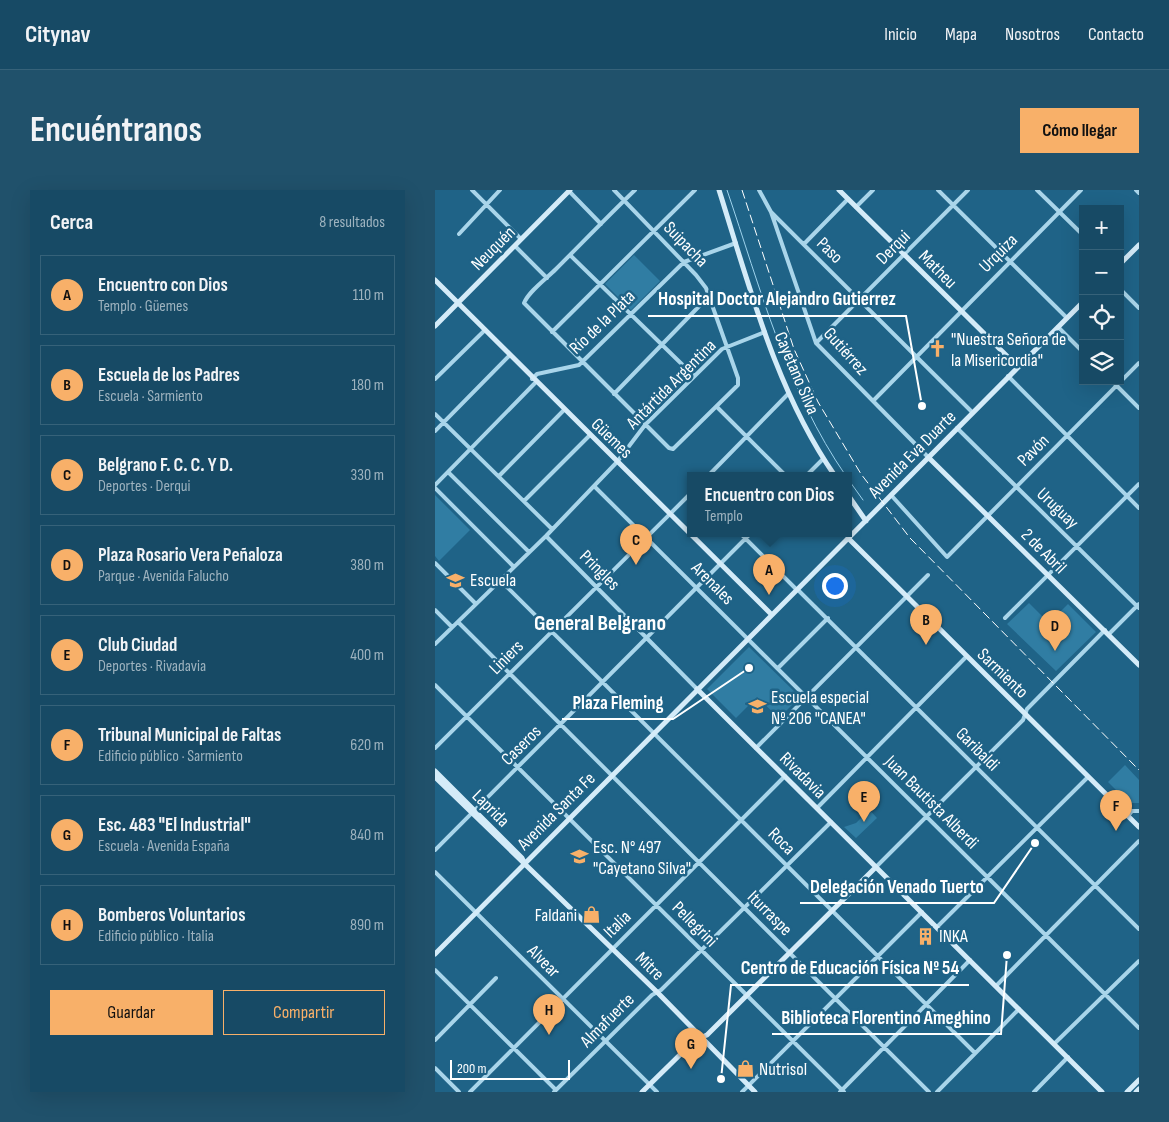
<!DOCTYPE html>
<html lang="es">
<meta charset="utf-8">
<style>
body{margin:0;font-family:"Sofia Sans Condensed",sans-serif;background:#20516b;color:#f1f3f6}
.controls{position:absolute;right:15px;top:15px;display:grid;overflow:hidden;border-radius:0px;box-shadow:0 5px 20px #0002}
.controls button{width:45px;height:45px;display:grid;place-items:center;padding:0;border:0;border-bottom:1px solid #366279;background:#174a65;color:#f1f3f6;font:25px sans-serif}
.scale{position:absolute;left:15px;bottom:12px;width:120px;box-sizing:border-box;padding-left:5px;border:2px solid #fff;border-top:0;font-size:14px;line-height:18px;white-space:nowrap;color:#fff;-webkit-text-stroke:4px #1f6387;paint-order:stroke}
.you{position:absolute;left:399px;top:395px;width:18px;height:18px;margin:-12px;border:4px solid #fff;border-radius:50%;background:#1a73e8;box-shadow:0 0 0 8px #1a73e833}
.badge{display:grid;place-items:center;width:32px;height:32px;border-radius:50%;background:#f8b069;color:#111;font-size:16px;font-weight:700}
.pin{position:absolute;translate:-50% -41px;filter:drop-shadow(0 1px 2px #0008)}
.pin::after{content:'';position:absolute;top:26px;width:18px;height:15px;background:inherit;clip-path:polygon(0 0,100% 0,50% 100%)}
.popup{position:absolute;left:252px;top:282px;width:165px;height:65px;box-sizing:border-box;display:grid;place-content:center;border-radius:0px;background:#174a65;filter:drop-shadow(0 1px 4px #0005);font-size:16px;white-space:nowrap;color:#9eb3bf}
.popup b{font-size:19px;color:#f1f3f6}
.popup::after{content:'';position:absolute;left:50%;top:100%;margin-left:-10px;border:10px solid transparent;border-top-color:#174a65}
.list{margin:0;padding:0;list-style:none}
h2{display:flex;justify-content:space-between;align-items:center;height:65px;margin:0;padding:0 20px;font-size:21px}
h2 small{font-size:16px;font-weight:400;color:#9eb3bf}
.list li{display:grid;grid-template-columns:32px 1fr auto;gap:15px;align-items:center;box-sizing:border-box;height:80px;margin:0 10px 10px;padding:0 10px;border:1px solid #366279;border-radius:0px}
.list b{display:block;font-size:19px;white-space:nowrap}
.list p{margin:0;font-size:16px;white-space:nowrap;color:#9eb3bf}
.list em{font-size:16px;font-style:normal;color:#9eb3bf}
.actions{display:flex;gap:10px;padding:15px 20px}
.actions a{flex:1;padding:11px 0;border:1px solid #f8b069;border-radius:0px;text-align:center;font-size:18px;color:#f8b069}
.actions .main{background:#f8b069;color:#111}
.icon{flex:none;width:28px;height:28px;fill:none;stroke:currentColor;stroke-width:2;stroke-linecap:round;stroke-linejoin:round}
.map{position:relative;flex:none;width:704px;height:902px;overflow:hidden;border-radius:0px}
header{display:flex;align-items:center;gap:30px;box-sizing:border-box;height:70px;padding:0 25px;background:#174a65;border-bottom:1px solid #366279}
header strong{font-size:24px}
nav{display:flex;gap:28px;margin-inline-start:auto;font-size:18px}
.intro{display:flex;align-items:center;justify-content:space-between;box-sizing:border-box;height:120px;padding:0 30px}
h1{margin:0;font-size:35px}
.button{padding:12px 22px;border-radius:0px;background:#f8b069;color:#111;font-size:18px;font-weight:700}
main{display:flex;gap:30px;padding:0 30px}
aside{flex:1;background:#174a65;border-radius:0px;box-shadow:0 5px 20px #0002}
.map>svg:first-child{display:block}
</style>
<header>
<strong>Citynav</strong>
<nav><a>Inicio</a><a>Mapa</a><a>Nosotros</a><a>Contacto</a></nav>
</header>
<div class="intro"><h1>Encuéntranos</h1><a class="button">Cómo llegar</a></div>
<main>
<aside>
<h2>Cerca<small>8 resultados</small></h2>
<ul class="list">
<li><span class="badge">A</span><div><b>Encuentro con Dios</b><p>Templo · Güemes</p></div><em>110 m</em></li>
<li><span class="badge">B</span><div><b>Escuela de los Padres</b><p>Escuela · Sarmiento</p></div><em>180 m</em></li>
<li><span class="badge">C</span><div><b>Belgrano F. C. C. Y D.</b><p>Deportes · Derqui</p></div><em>330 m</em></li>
<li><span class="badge">D</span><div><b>Plaza Rosario Vera Peñaloza</b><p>Parque · Avenida Falucho</p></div><em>380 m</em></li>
<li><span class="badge">E</span><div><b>Club Ciudad</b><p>Deportes · Rivadavia</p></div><em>400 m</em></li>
<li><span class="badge">F</span><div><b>Tribunal Municipal de Faltas</b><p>Edificio público · Sarmiento</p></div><em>620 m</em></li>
<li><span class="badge">G</span><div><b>Esc. 483 &quot;El Industrial&quot;</b><p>Escuela · Avenida España</p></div><em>840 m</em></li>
<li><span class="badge">H</span><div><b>Bomberos Voluntarios</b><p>Edificio público · Italia</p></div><em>890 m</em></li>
</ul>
<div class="actions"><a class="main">Guardar</a><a>Compartir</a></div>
</aside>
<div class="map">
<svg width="704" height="902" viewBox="0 0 704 902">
<rect width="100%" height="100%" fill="#1f6387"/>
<path fill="#307da3" d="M199 65 225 91 196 120 170 94Z
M0 305 35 340 4 371 0 366Z
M594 413 614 433 633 414 661 442 621 481 572 434Z
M314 457 365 507 344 528 322 507 301 528 272 499Z
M690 575 704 590V613H694L673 592Z
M431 616 442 628 421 648 409 637 421 633 428 626 424 622Z"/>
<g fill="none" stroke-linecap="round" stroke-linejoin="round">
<path stroke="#9dd2ec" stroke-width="1" d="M292 0C325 97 352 201 411 286
M413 289 428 310"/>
<path stroke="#a9d5ea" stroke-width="4" d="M37 0 86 49
M179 0 261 85 271 98 303 188V195L238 259 234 258 89 113C94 101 111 89 121 79 147 53 173 26 200 0
M324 0 336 22 537 222
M503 0 632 128
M602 0 648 45
M701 0 704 3
M134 1 166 34
M421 17 438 0
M336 22 381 153 494 268
M24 44 65 0
M369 54 413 9
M80 56 112 88
M135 65 259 186
M685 99 704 118
M623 137 648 162
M117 142 260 0
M381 153 533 0
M573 186 704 318
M0 189 50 140
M97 189 102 184 144 175 249 72 301 53
M677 191 704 218
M179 204 274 106
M438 211 646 0
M282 217 351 286
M0 224 117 339
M522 238 704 418
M0 241 74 166
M13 282 94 362
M64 286 129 220
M273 286 353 204
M371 286 388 269
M0 295 101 192
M159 296 704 838
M0 298 79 377
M456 305 512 367 704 173
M89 311 155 245
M306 344 362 400
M111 346 262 499
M0 373 41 414
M65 390 540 863
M362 399 704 739
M0 420 17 437
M570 428 704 294
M23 432 494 902
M674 444 704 414
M0 454 111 346 182 272 210 235 287 159 330 142
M343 478 393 428
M0 495 409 902
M0 558 255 304
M321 558 493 385
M382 618 531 467
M693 626 697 621H704
M0 660 315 344
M441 677 588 530 592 519 670 440
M0 682 222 902
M502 737 653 587
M0 780 121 900
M561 796 704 651
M0 850 61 788
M619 854 704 771
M0 878 24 902
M35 902 350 586
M119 902 217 805 226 800 396 632
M307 902 487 722
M405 902 535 770
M502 902 584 819
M599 902 633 867"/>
<path stroke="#d4ebf8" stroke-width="5" d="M284 0C315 98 341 201 400 286
M404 0 583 177
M685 74 704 55
M0 90 336 424
M0 136 135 0
M494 268 704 475
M413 305 431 331
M413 348 704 637
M262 499 667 902
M0 581 87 668 89 672
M0 587 222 802 320 902
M0 764 648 112
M207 902 260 850 272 845 441 677
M692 902 704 890
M701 902 704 899"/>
<path stroke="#fff" stroke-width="1" stroke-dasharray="9 4" stroke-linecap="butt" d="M307 0 359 159 383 212 426 284 475 348 704 580"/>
</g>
<defs>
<symbol id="church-bare" viewBox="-9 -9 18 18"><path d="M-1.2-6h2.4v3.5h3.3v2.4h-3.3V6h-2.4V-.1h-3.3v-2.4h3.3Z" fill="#f8b069" stroke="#1f6387" stroke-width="2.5" paint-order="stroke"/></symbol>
<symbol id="school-bare" viewBox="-9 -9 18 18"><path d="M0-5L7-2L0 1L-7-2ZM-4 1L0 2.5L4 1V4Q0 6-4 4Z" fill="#f8b069" stroke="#1f6387" stroke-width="2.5" paint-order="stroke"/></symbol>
<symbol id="shop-bare" viewBox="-9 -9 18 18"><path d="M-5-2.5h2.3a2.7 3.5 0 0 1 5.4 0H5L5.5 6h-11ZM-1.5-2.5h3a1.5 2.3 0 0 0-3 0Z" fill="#f8b069" stroke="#1f6387" stroke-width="2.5" paint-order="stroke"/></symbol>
<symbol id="building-bare" viewBox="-9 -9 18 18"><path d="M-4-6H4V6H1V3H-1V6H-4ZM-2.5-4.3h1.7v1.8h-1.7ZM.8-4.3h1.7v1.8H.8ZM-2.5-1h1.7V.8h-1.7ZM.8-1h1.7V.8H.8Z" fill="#f8b069" stroke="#1f6387" stroke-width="2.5" paint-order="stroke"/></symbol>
</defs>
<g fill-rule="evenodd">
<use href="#church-bare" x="490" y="146" width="25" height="25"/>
<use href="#school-bare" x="8" y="378" width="25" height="25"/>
<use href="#school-bare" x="310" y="504" width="25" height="25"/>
<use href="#school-bare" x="132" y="654" width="25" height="25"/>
<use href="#shop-bare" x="144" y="712" width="25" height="25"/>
<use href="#building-bare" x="478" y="734" width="25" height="25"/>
<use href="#shop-bare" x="298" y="866" width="25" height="25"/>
</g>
<g text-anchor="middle" stroke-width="5" stroke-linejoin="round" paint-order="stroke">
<g font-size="18" fill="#fff" stroke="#1f6387">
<text transform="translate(251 54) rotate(46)" y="6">Suipacha</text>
<text transform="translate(458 57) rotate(-45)" y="6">Derqui</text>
<text transform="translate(58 58) rotate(-45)" y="6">Neuquén</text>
<text transform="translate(395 60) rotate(44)" y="6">Paso</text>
<text transform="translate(563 63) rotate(-45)" y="6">Urquiza</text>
<text transform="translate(503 79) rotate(45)" y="6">Matheu</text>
<text transform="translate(167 132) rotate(-44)" y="6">Río de la Plata</text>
<text transform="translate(411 161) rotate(48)" y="6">Gutiérrez</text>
<text transform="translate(362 183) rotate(67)" y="6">Cayetano Silva</text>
<text transform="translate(236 194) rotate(-45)" y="6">Antártida Argentina</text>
<text transform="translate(177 248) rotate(44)" y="6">Güemes</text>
<text transform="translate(598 260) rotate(-45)" y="6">Pavón</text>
<text transform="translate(477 264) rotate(-45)" y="6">Avenida Eva Duarte</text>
<text transform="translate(623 318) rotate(44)" y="6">Uruguay</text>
<text transform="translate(609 361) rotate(45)" y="6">2 de Abril</text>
<text transform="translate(165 380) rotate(45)" y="6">Pringles</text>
<text transform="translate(278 393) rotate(45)" y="6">Arenales</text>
<text transform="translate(71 467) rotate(-45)" y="6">Liniers</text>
<text transform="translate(568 483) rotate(44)" y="6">Sarmiento</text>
<text transform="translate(86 555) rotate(-45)" y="6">Caseros</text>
<text transform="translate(543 559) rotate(45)" y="6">Garibaldi</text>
<text transform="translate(368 585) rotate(45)" y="6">Rivadavia</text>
<text transform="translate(497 612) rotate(45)" y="6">Juan Bautista Alberdi</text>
<text transform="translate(56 618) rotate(45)" y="6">Laprida</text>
<text transform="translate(121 621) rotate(-45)" y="6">Avenida Santa Fe</text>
<text transform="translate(347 651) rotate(45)" y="6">Roca</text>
<text transform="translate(335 723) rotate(45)" y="6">Iturraspe</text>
<text transform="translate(182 734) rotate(-44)" y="6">Italia</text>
<text transform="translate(260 734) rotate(45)" y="6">Pellegrini</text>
<text transform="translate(109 771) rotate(45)" y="6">Alvear</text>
<text transform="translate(215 776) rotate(44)" y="6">Mitre</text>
<text transform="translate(172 830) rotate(-45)" y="6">Almafuerte</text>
</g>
<g font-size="18" fill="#fff" stroke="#1f6387" text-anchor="start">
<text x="516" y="155">"Nuestra Señora de<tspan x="516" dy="21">la Misericordia"</tspan></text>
<text x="35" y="396">Escuela</text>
<text x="336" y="513">Escuela especial<tspan x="336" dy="21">Nº 206 "CANEA"</tspan></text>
<text x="158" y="663">Esc. N° 497<tspan x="158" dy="21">"Cayetano Silva"</tspan></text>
<text x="142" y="731" text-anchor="end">Faldani</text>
<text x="504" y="752">INKA</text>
<text x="324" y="885">Nutrisol</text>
</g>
<g font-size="22" font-weight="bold" fill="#fff" stroke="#1f6387">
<text x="165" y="440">General Belgrano</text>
</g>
</g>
<path fill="none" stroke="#fff" stroke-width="2" d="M487 216L471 126H213M314 478L238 529H127M600 653L559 713H365M286 889L296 795H534M572 765L566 844H337"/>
<g fill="#fff" stroke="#1f6387" stroke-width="2">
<circle cx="487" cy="216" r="5"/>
<circle cx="314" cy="478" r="5"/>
<circle cx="600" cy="653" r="5"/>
<circle cx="286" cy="889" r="5"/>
<circle cx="572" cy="765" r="5"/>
</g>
<g font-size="19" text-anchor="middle" font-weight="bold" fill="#fff" stroke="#1f6387" stroke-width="5" stroke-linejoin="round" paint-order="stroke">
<text x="342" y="115">Hospital Doctor Alejandro Gutierrez</text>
<text x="183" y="519">Plaza Fleming</text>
<text x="462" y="703">Delegación Venado Tuerto</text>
<text x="415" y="784">Centro de Educación Física Nº 54</text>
<text x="451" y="834">Biblioteca Florentino Ameghino</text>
</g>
</svg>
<div class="controls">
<button>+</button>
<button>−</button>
<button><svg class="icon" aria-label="locate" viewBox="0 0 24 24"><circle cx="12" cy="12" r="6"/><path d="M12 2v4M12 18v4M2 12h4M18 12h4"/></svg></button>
<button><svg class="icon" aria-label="layers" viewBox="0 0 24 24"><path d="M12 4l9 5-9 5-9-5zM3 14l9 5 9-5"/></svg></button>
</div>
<div class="scale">200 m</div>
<div class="you"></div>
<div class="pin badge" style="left:334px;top:405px">A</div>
<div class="popup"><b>Encuentro con Dios</b>Templo</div>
<div class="pin badge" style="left:491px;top:455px">B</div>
<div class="pin badge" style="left:201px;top:375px">C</div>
<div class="pin badge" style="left:620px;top:461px">D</div>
<div class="pin badge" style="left:429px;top:632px">E</div>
<div class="pin badge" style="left:681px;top:641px">F</div>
<div class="pin badge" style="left:256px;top:879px">G</div>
<div class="pin badge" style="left:114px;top:845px">H</div>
</div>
</main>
